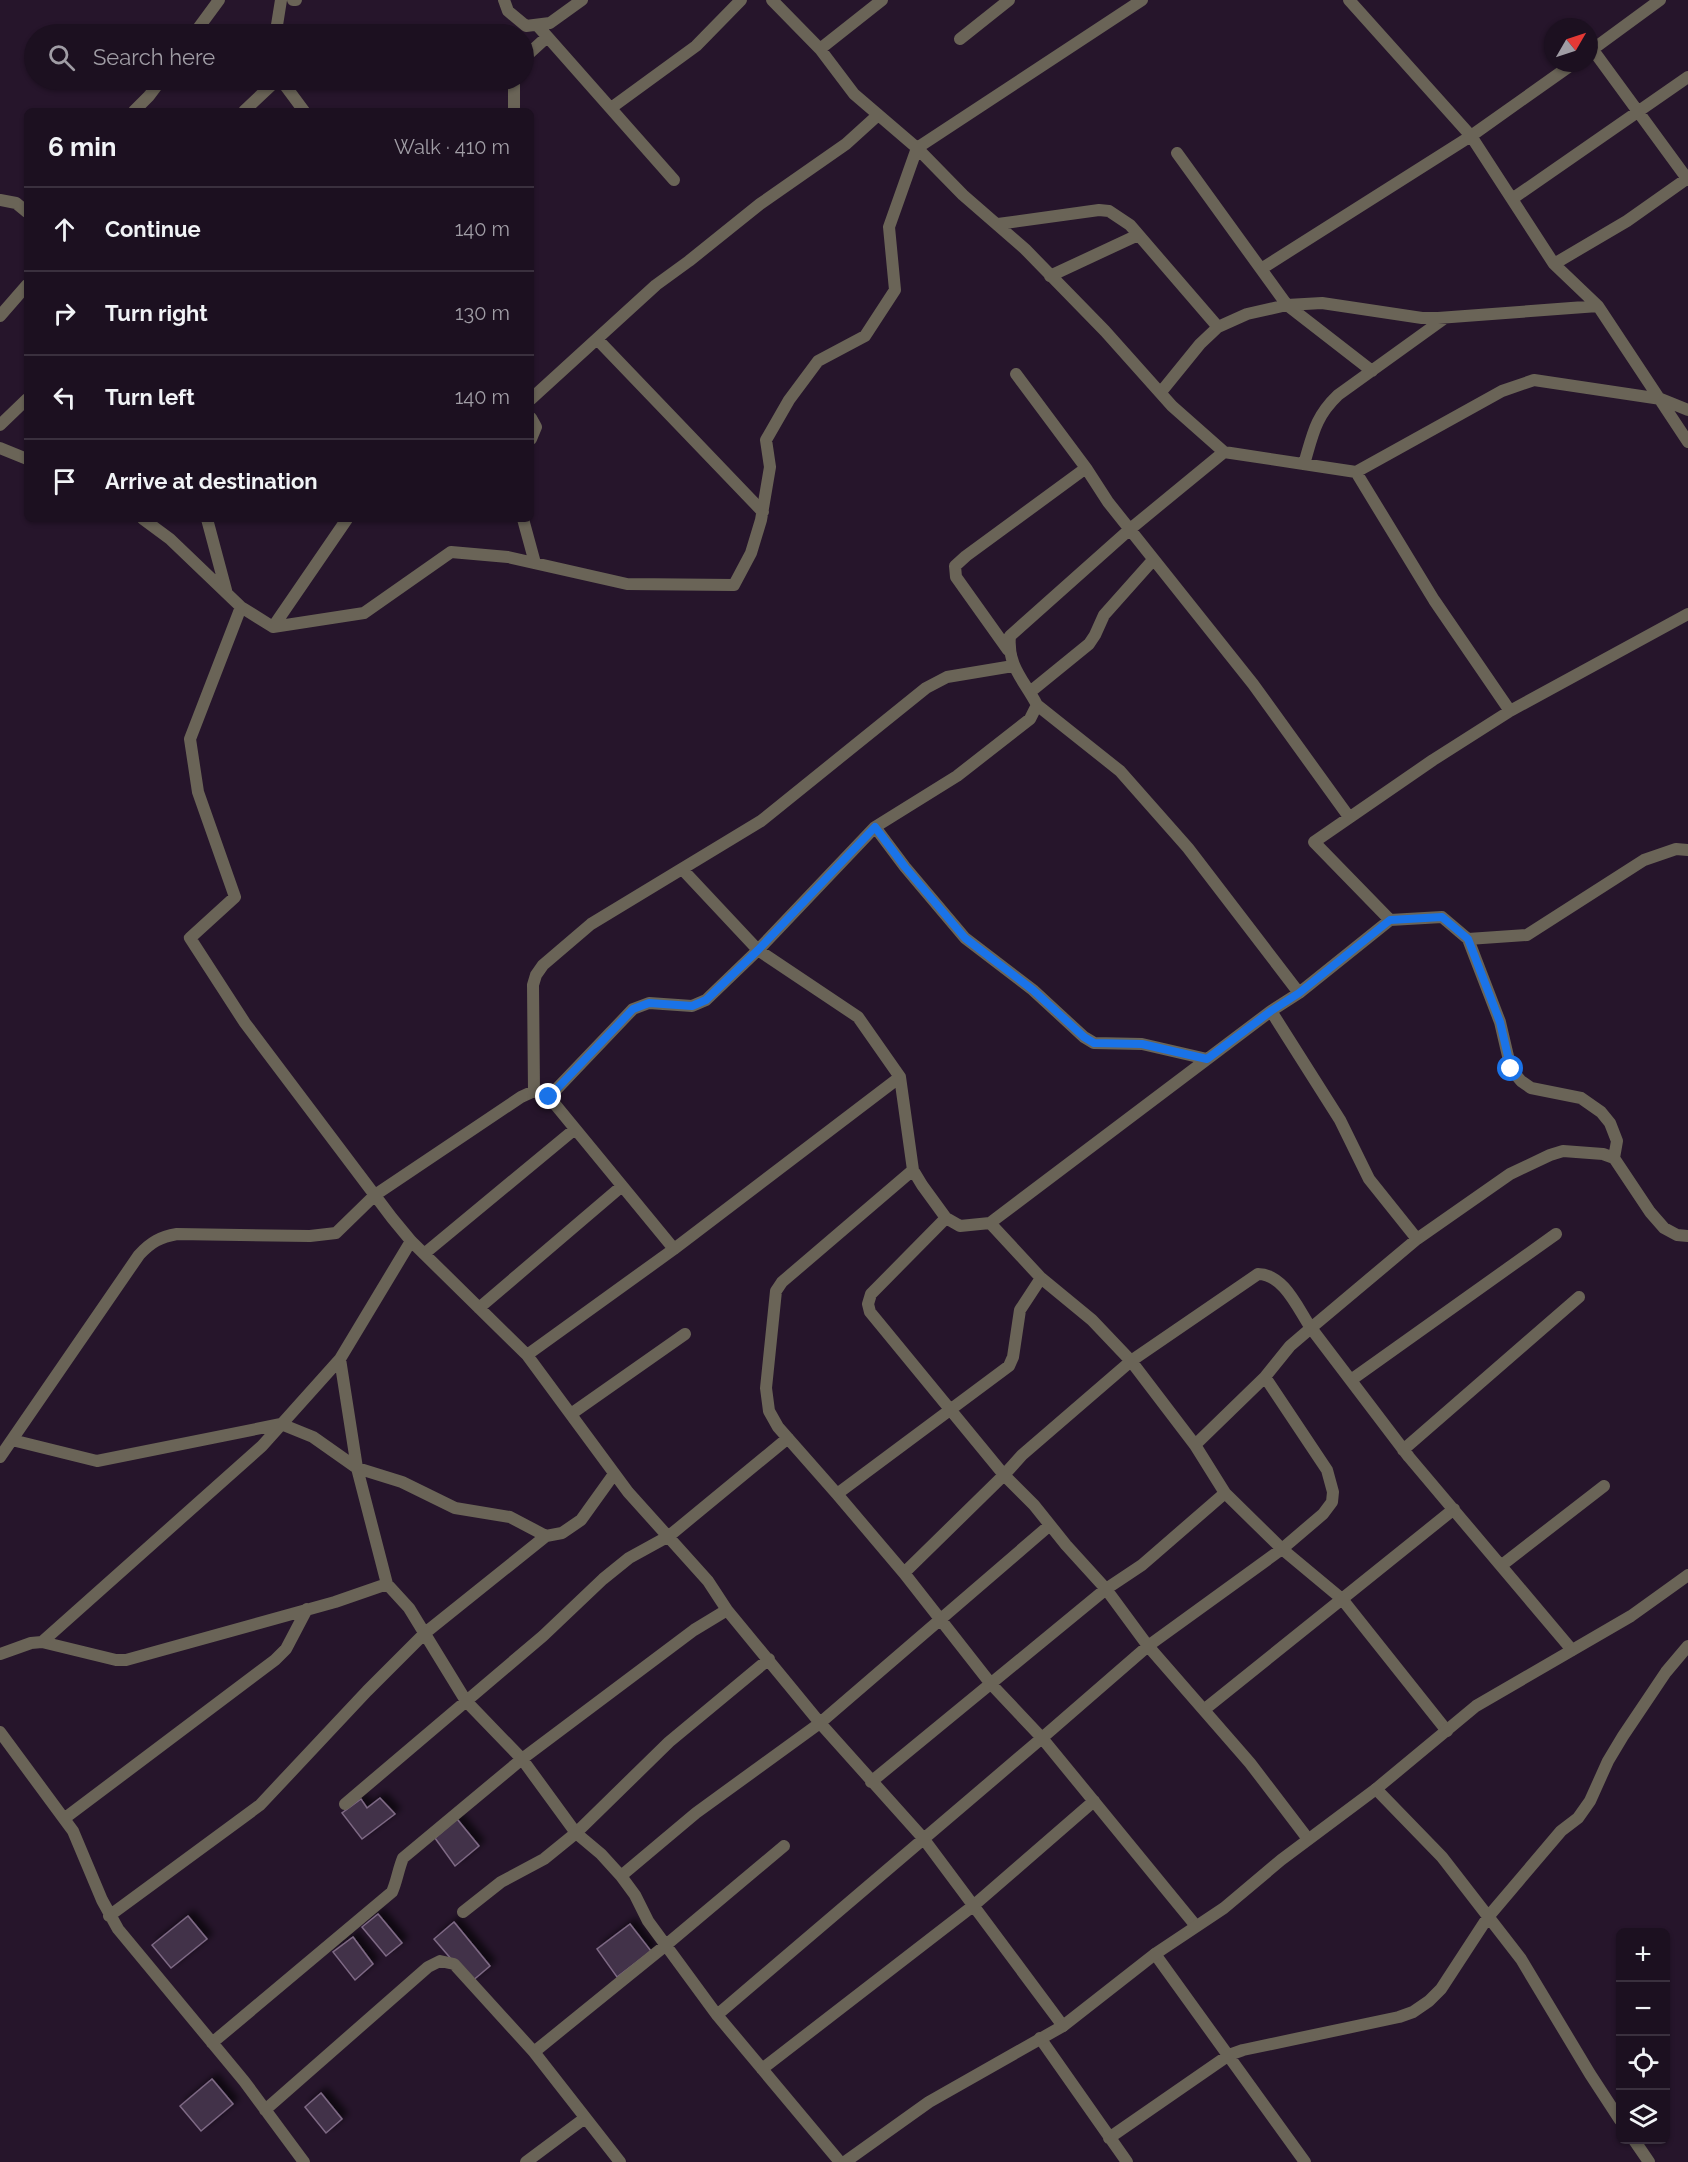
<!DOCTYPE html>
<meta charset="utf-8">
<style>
body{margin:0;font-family:Raleway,sans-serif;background:#251929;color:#f1f3f6}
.controls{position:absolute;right:18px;bottom:18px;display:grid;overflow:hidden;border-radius:9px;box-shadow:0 2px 4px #0004}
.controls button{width:54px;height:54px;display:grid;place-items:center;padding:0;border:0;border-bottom:2px solid #3a303e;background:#1c1020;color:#f1f3f6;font:30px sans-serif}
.compass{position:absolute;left:1544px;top:18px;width:54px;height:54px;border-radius:50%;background:#1c1020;box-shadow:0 2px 4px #0004;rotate:51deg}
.stop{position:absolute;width:18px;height:18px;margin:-14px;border:4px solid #1a73e8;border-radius:50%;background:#fff}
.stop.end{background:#1a73e8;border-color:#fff;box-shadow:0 2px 6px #0008}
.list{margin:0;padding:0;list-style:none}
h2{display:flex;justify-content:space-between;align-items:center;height:78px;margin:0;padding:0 24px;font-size:26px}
h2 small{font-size:20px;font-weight:400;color:#a09da5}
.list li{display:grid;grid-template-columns:39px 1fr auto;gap:18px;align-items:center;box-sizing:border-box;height:84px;padding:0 24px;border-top:2px solid #3a303e}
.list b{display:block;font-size:22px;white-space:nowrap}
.list em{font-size:20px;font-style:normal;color:#a09da5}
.icon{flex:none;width:33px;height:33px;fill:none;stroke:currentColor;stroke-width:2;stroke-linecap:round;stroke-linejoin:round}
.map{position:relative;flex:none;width:1688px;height:2162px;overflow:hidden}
.search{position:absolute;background:#1c1020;box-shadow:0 2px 4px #0004;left:24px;top:24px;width:510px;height:66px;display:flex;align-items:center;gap:15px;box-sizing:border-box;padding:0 21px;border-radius:33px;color:#a09da5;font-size:22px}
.panel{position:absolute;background:#1c1020;box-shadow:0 2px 4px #0004;left:24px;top:108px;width:510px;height:414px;border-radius:9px}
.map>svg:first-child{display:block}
</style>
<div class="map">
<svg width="1688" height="2162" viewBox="0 0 1688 2162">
<defs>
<filter id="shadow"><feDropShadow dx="5.5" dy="-5.5" stdDeviation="3" flood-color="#0009"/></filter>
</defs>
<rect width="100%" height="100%" fill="#26152b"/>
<path fill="#423048" stroke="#7e6a85" stroke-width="1.5" filter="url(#shadow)" d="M380 1798 395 1814 362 1839 342 1813 361 1799 367 1808Z
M457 1819 479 1846 455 1866 435 1838Z
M378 1914 402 1943 386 1956 362 1927Z
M188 1916 207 1939 171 1968 152 1945Z
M454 1922 490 1966 471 1982 434 1939Z
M630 1924 651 1951 617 1977 597 1949Z
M353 1937 373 1964 355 1980 333 1952Z
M212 2079 233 2104 201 2131 180 2106Z
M321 2093 342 2119 326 2133 305 2107Z"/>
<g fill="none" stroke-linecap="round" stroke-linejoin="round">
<path stroke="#6a6457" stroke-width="12" d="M293 0H296
M504 0 508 11 526 26 550 23 582 0
M772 0 820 49 854 94 917 148 963 195 1025 249 1105 331 1172 406 1224 452 1356 472 1502 391 1534 380 1661 399 1688 410
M1349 0 1471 136 1554 264 1598 306 1688 442
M537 25 674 180
M194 34 219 0
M278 34 277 25 281 0
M960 39 1009 0
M820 49 882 0
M1593 50 1688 180
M1589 52 1660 0
M524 58 547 37
M281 80 304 111
M611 108 696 46 741 0
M134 111 149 96 161 80
M244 111 277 80
M514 111V80
M1177 153 1287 305 1372 371
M1512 199 1688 77
M0 200 16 203 27 212
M998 224 1099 210 1109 211 1130 225 1218 327
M1554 264 1627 221 1688 178
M1261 269 1471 136 1574 63
M1050 276 1138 235
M0 316 27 285
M597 339 763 512
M1016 374 1086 468 1108 502 1253 684 1349 817
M1161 392 1200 344 1218 327 1247 314 1287 305 1322 303 1422 318H1438L1598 306
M531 399 656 285 689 261 760 204 846 144 878 115
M531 418 536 427 531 439
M0 425 27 399
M0 448 27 459
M1304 464C1313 434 1315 417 1338 395L1445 318
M1356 472 1434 600 1510 711
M143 519 170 539 241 607 273 627 364 613 451 552 508 557 627 584 734 585 751 553 761 520 770 467 766 440 789 400 818 361 865 336 895 290 889 227 917 148 1142 0
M207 519 226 590
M523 519 535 563
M241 607 190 739 198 792 235 897 190 938 245 1023 392 1218 411 1241 527 1355 628 1492 708 1581 727 1610 820 1723 923 1838 1063 2026
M273 627 347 519
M1008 650 956 577 955 566 966 556 1086 468
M1030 692 1089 644 1095 635 1104 615 1153 560
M1037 705 1120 771 1188 848 1299 993
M683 870 758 950 858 1017 900 1077
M1390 920 1442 917 1468 939 1500 1022 1511 1069 1521 1081 1531 1088 1581 1098 1601 1112 1610 1123 1617 1141 1614 1158
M1468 939 1527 935 1644 860 1676 849 1688 850
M1271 1011 1340 1120 1369 1179 1417 1239
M1207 1059 1142 1044 1094 1043 1084 1037 1033 990 965 938 905 867 875 827 957 776 1030 719 1037 705C1024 680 1007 666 1010 636L1129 530 1224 452
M534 1091 533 985 536 975 543 965 591 924 761 821 926 688 947 677 1013 666
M913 1170 782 1282 776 1291 766 1388 769 1411 778 1427 837 1494 904 1573 991 1684 1042 1738 1148 1646 1282 1549 1323 1514 1332 1502 1333 1492 1327 1470 1265 1377
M946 1218 871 1294 868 1304 870 1312 1004 1475 1034 1505 1066 1545 1106 1589 1148 1646 1250 1763 1308 1839
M674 1249 549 1097 633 1009 649 1003 692 1006 706 1000 758 950 875 827
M424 1254 575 1129
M1041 1278 1092 1320 1131 1361 1258 1274C1284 1274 1298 1309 1311 1328L1417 1239 1510 1174 1550 1155 1563 1151 1603 1154 1614 1158 1650 1212 1664 1228 1677 1235 1688 1236
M479 1308 622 1186
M527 1355 674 1249 900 1077 913 1170 922 1185 946 1218 960 1226 990 1223
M340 1359 357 1468 387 1584 409 1608 466 1701 522 1759 576 1833 601 1854 621 1876 635 1895 648 1921 717 2015 840 2162
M1351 1380 1556 1234
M571 1414 685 1334
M12 1440 97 1461 281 1424 313 1437 357 1468 402 1482 455 1508 510 1517 546 1536 562 1533 581 1520 614 1474
M1195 1445 1225 1493 1282 1549 1342 1599 1205 1709
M1403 1450 1579 1297
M0 1457 139 1255C151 1242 160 1237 177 1234L310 1236 336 1233 375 1195 521 1097 534 1091 549 1097
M837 1494 1009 1366 1013 1357 1020 1310 1041 1278 990 1223 1271 1011 1299 993 1390 920 1314 842 1433 760 1510 711 1688 614
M1502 1565 1604 1486
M904 1573 1004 1475 1022 1455 1131 1361 1195 1445 1265 1377 1290 1346 1311 1328 1409 1457 1572 1650
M42 1642 262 1446 340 1359 411 1241
M0 1654 31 1643 42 1642 116 1660H126L335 1602 387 1584
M1447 1731 1342 1599 1454 1509
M0 1732 73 1831 102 1900 118 1929 244 2081 304 2162
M871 1782 1106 1589 1142 1565 1225 1493
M1376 1789 1442 1857 1521 1959 1590 2074 1620 2120
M345 1804 543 1636 603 1579 629 1558 669 1536 788 1438
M65 1818 275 1660 286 1649 307 1609
M621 1876 696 1813 820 1723 1050 1525
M463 1912 501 1882 544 1859 576 1833 669 1742 769 1659
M109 1916 260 1805 367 1691 425 1633 546 1536
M1155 1954 1305 2162
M717 2015 1042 1738 1196 1926
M1040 2038 1127 2162
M212 2043 392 1892C397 1881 398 1870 403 1858L522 1759 694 1630 727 1610
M534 2052 666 1945 784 1846
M762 2069 973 1906 1094 1801
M265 2110 428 1967 440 1961 454 1964 534 2052 620 2162
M1109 2138 1229 2055 1243 2050 1399 2017 1413 2012 1429 2001 1441 1989 1488 1917 1561 1831 1578 1818 1590 1801 1608 1761 1623 1736 1666 1672 1688 1646
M1634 2140 1649 2162
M526 2162 585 2118"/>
<path stroke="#6a6457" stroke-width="12" d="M845 2162 929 2102 1063 2026 1155 1954 1224 1908 1281 1860 1376 1789 1476 1706 1631 1616 1688 1575"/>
</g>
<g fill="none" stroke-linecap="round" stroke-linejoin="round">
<path stroke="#1a73e8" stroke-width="8" d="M549 1097 633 1009 649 1003 692 1006 706 1000 758 950 875 827 905 867 965 938 1033 990 1084 1037 1094 1043 1142 1044 1207 1059 1271 1011 1299 993 1390 920 1442 917 1468 939 1500 1022 1511 1069"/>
</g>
</svg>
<div class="controls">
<button>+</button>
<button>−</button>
<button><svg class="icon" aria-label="locate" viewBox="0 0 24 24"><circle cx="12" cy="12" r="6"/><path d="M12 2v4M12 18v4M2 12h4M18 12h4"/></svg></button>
<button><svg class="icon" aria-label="layers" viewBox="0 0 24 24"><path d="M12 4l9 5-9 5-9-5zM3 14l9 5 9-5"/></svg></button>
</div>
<svg class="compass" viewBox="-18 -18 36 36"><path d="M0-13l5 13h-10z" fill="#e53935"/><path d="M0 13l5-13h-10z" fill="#a09da5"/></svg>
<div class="stop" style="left:1511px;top:1069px"></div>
<div class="stop end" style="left:549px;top:1097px"></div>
<div class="search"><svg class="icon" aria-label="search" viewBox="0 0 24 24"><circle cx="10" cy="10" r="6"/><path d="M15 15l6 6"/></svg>Search here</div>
<section class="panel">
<h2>6 min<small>Walk · 410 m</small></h2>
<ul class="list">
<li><svg class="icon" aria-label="ahead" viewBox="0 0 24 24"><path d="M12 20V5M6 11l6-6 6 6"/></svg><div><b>Continue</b></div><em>140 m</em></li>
<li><svg class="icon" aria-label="right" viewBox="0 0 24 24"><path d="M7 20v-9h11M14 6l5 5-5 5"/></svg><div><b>Turn right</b></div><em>130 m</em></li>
<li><svg class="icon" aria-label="left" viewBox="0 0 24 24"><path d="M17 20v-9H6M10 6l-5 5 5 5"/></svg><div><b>Turn left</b></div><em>140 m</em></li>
<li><svg class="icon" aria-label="arrive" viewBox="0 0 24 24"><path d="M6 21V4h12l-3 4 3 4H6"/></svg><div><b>Arrive at destination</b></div></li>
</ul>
</section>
</div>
